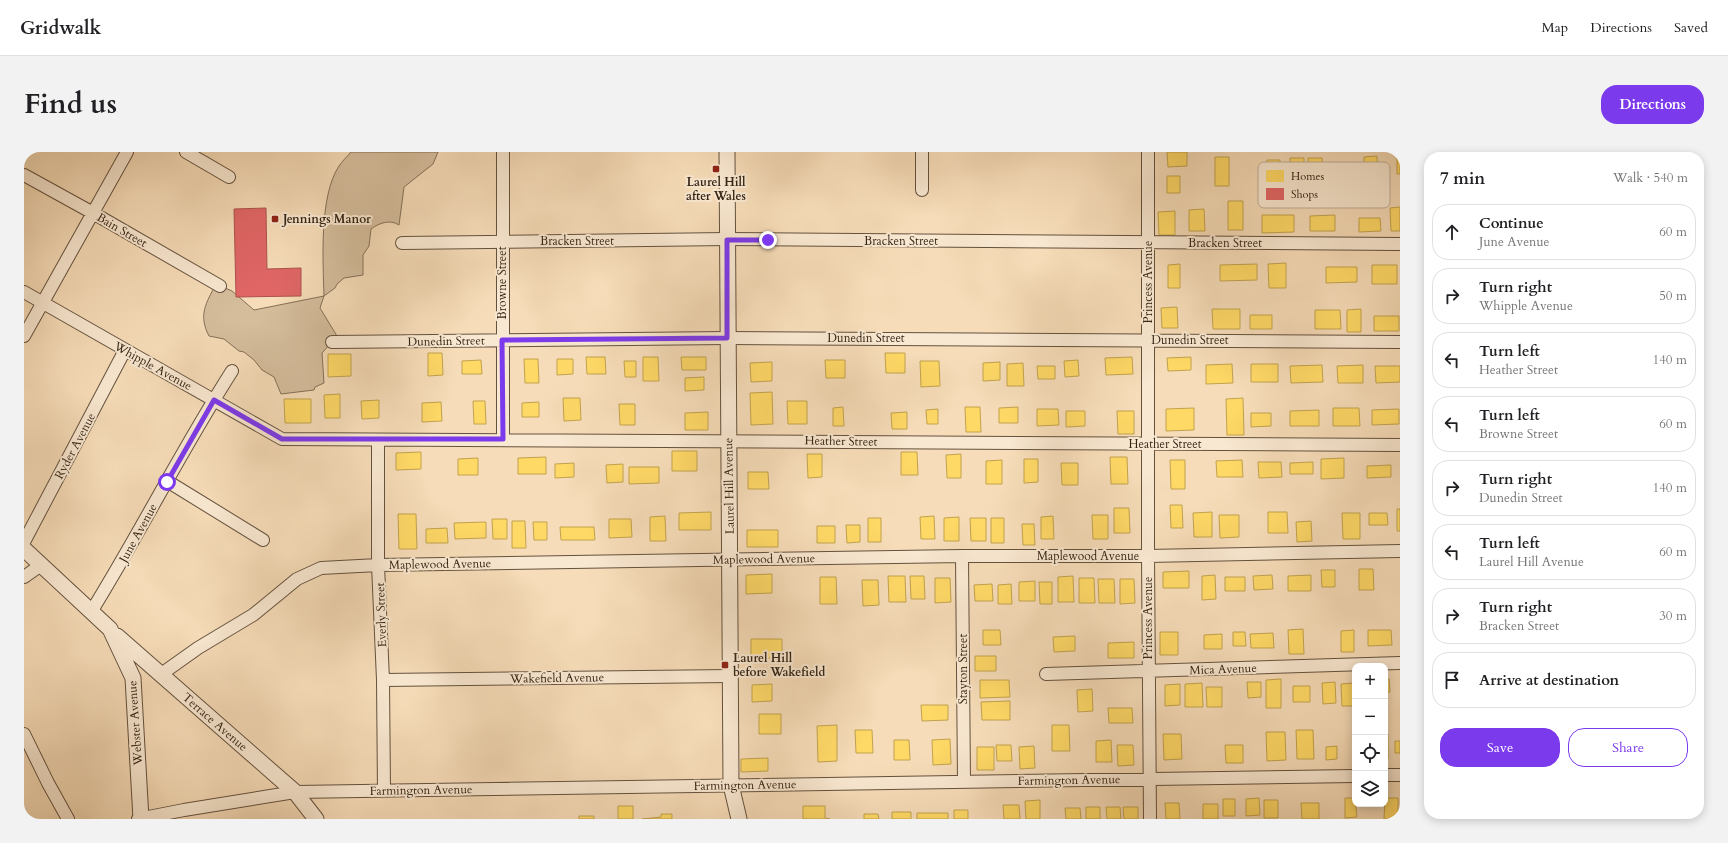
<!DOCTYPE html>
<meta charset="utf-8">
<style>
body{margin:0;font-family:Cardo,serif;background:#f2f2f2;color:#202124}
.controls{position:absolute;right:12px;bottom:12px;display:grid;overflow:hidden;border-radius:8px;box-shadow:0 2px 10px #0003}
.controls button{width:36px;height:36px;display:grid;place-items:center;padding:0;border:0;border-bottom:1px solid #e0e0e0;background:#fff;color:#202124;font:20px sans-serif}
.stop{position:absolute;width:12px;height:12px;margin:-9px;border:3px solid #7c3aed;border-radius:50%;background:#fff}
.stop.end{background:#7c3aed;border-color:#fff;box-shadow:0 1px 4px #0008}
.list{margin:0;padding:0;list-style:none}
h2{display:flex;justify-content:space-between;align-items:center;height:52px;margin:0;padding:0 16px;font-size:17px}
h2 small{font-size:13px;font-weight:400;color:#757577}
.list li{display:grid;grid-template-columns:26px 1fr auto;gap:12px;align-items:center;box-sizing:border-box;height:56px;margin:0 8px 8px;padding:0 8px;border:1px solid #e0e0e0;border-radius:16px}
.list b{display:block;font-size:15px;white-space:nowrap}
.list p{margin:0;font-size:13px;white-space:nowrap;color:#757577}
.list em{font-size:13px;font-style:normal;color:#757577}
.actions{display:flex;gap:8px;padding:12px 16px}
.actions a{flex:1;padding:9px 0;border:1px solid #7c3aed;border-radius:16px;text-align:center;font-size:14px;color:#7c3aed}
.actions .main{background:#7c3aed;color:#fff}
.icon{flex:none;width:22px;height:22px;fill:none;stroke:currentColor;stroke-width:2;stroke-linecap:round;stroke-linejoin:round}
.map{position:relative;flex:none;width:1376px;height:667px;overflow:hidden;border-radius:16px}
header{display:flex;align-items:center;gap:24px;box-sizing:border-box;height:56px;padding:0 20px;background:#fff;border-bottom:1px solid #e0e0e0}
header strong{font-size:19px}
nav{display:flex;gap:22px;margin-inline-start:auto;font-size:14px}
.intro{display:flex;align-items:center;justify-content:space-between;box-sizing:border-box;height:96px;padding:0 24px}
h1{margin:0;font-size:28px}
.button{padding:10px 18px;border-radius:16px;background:#7c3aed;color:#fff;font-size:14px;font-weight:700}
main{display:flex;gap:24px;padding:0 24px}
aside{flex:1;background:#fff;border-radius:16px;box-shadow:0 2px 10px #0003}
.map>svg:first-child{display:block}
</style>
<header>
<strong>Gridwalk</strong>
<nav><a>Map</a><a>Directions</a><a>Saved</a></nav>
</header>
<div class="intro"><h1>Find us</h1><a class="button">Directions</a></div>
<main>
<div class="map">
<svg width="1376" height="667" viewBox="0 0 1376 667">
<rect width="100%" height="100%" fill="#f6dcb8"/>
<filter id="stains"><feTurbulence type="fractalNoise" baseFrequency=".005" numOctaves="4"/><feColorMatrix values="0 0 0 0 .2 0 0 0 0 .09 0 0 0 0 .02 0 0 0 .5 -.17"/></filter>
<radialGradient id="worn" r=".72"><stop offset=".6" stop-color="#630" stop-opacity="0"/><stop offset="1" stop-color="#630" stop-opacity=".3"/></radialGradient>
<path fill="#d5bd9c" stroke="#847058" d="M327 0H414L409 12 380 35 375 73C366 67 355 71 347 77L345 94 339 103V123L320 126 313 132 311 136 300 144 296 156 313 184 298 201 300 231 291 235 290 238 257 242 250 225 238 218 230 208 220 200 215 199 200 187 185 184C174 163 182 151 192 132L208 139 230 158 300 144C299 109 295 44 315 14 318 9 323 5 327 0Z"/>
<path fill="#ffd966" stroke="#c2a24e" d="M1143 0H1163V14L1144 15Z
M1353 4 1354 28 1340 29V5Z
M1373 4H1376V22H1373Z
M1191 5H1205V34H1191Z
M1266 6H1280V27H1267Z
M1284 6H1298L1299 29H1285Z
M1243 8H1256L1257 37H1243Z
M1143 24H1156V41H1143Z
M1204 49H1219V78H1204Z
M1376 55V79H1367L1366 56Z
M1180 57 1181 79H1165V58Z
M1151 59V83H1135L1134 60Z
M1238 63H1270V80L1238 81Z
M1311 63V79H1286V64Z
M1335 66H1356L1357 79 1335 80Z
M1262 111V136H1245L1244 112Z
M1156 112V136H1144V113Z
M1233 112V128L1196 129V113Z
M1348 113H1373V132H1348Z
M1302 115H1333V130L1302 131Z
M1153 155 1154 176H1138L1137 156Z
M1188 157H1216V177H1189Z
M1337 157V180H1323V158Z
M1291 158H1316L1317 177H1291Z
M1226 163H1248V177H1226Z
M1350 164H1375V179H1350Z
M404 201H418L419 223 404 224Z
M861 201H881V221H862Z
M304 202H327V224L304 225Z
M562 205H581L582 222H563Z
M619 205H634L635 229H619Z
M657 205H682V218H658Z
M1108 205 1109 222 1082 223 1081 206Z
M1167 205V218L1144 219 1143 206Z
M500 207H514L515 231H501Z
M533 207H549V222L533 223Z
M457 208 458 222H438V209Z
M801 208H821V226H802Z
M1054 208 1055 224 1041 225 1040 209Z
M600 209H612V225H601Z
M896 209H915L916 234 897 235Z
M748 210V229L727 230 726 211Z
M976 210V228L959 229V211Z
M999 211 1000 234H983V212Z
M1208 212 1209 231 1182 232V213Z
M1227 212H1254V230H1227Z
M1298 213 1299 230 1267 231 1266 214Z
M1339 213V231H1314L1313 214Z
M1013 214H1031V227H1014Z
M1351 214H1376V230L1352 231Z
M680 225V238L661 239V226Z
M748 240 749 272 727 273 726 241Z
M316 242V266H301L300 243Z
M539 246H556L557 268 540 269Z
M1219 246 1220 283H1203L1202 247Z
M260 247H287V271H261Z
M355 248V266L338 267 337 249Z
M449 249H461L462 272H450Z
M763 249H783V272H764Z
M417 250 418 269 398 270V251Z
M515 250V265H498V251Z
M595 252H611V273H596Z
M819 255 820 274H809V256Z
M941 255H956L957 280H942Z
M994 255V271H975V256Z
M1170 256V278L1142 279V257Z
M1309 256H1335L1336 274H1309Z
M914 257V272H903L902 258Z
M1013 257H1034L1035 273 1013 274Z
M1375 257V272L1348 273V258Z
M1295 258V274H1266V259Z
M1042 259H1061V274L1042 275Z
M1093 259H1110V282H1094Z
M684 260V278H661V261Z
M883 260V277H868L867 261Z
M1227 261H1247V274L1227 275Z
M648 299H673V319H648Z
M397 300V317L372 318V301Z
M877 300H893L894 323H877Z
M783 302H798V325L784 326Z
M937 302V326H923L922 303Z
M522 305V322H494V306Z
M1086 305H1103L1104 332H1087Z
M454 306V323H434V307Z
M1320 306V326L1297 327V307Z
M1000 307H1014V330L1000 331Z
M978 308V332H962V309Z
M1146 308H1161V337H1147Z
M1218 308 1219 325H1193L1192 309Z
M1234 310H1257L1258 325 1235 326Z
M1289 310V322H1266V311Z
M550 311V325L531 326V312Z
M1037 311H1054V333H1038Z
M599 312V330L583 331 582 313Z
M1367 313V325L1343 326V314Z
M605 315H635V331L605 332Z
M724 320H744L745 337H724Z
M1146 353H1158L1159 376H1147Z
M1090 356H1105L1106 381H1090Z
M1373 357H1376V379H1373Z
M687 360V378H655V361Z
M1188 360V385H1170L1169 361Z
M1244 360H1263L1264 381H1244Z
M1318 361H1336V387H1319Z
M1345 361H1363L1364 373H1345Z
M374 362H392L393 397H375Z
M1068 363H1084V387H1069Z
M1195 363H1215V385L1196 386Z
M641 364 642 389H626V365Z
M910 364 911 387H897L896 365Z
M1029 364 1030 387H1017V365Z
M935 365V389H920V366Z
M844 366H857V390H844Z
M946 366H962V389H947Z
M967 366H980V391H967Z
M468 367H483V387H469Z
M585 367H607L608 385 585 386Z
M488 369H501L502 396H488Z
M1287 369 1288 389 1273 390 1272 370Z
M462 370V386L431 387 430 371Z
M509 370H523V388H510Z
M998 372H1010L1011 393H999Z
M822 373H836V390L823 391Z
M793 374H811V391H793Z
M536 375H570L571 388H537Z
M423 376 424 391H402V377Z
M723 378H754V395H723Z
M1335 417H1349L1350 438H1335Z
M1297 418H1311V435H1298Z
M1165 419V436H1139V420Z
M748 422V441L722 442V423Z
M1191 423 1192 447 1178 448V424Z
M1248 423 1249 437 1230 438 1229 424Z
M1287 423V439H1264V424Z
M864 424H881L882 450H865Z
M886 424H900L901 447H887Z
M1049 424 1050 450H1034V425Z
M796 425H812L813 452H796Z
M1201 425H1221V439H1201Z
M911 426H926L927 450 911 451Z
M1055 426H1070L1071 451H1055Z
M1074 427H1090L1091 451H1075Z
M1096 427H1110L1111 451 1096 452Z
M838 428H854L855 453 839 454Z
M1011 429V449H995V430Z
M1015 430H1028V452H1016Z
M968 432 969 449H951L950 433Z
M987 432 988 452H974V433Z
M1279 477 1280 502H1265L1264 478Z
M959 478H976L977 493H959Z
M1330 478V500H1317V479Z
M1344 478H1367L1368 493 1344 494Z
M1136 480H1154V503H1136Z
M1209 480H1221L1222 494H1209Z
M1249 481 1250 496H1227L1226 482Z
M1198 482V497H1180V483Z
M1051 484V499L1030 500 1029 485Z
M727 487H758V506H727Z
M1110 490V506H1084V491Z
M951 504H972V519H951Z
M1257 527V556H1242V528Z
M1361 527H1365L1366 540 1361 541Z
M956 528H985L986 545 956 546Z
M1223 530H1237V545L1224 546Z
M1311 530 1312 551 1299 552 1298 531Z
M1178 531 1179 555H1161V532Z
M1331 531V554H1318L1317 532Z
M748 532V549L728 550V533Z
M1156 532V553L1141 554V533Z
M1269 534H1286V550H1269Z
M1182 535H1198V555H1183Z
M1068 537 1069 559 1054 560 1053 538Z
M986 549V568H958L957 550Z
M897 553H924V568L898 569Z
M1084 556H1108L1109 571H1085Z
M735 562H757V582H735Z
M813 573V609L794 610 793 574Z
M1028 573H1045L1046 599H1028Z
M831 578H848L849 601H832Z
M1272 578H1289L1290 607H1273Z
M1242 580H1261L1262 608 1243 609Z
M1139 582H1157L1158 607 1140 608Z
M1364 582V607H1361V583Z
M926 587 927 612 909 613 908 588Z
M870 588H885L886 608H870Z
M1087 588 1088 610H1072V589Z
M1371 589H1376V601H1371Z
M972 593H987L988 609H973Z
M1093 593H1109L1110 613 1094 614Z
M1201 593H1219V611H1202Z
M1010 594 1011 616 996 617 995 595Z
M1313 594V607L1302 608V595Z
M953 595H970V618H953Z
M744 606V619L717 620V607Z
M1235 646 1236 663 1222 664V647Z
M1321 646H1331L1333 665 1321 666Z
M1361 646H1374V667H1360Z
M1199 647H1211V664H1199Z
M1016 648V667H1002L1001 649Z
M1240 648H1254V666H1240Z
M1141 651H1155L1156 667H1142Z
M1277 651H1295V667H1278Z
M1179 652H1194V667H1179Z
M979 653H995L996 667H980Z
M594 654H609V667H594Z
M779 654H801V666L806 667H779Z
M1062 655H1076V667H1062Z
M1082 655H1096L1097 667H1083Z
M1099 655H1114V667H1100Z
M1041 656H1056L1057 667H1042Z
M930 658H944V667H930Z
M868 660H887V667H868Z
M893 661H924V667H893Z
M637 662H648V667H618L637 665Z
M840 662H854L855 667H840Z
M555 664H570V667H555Z"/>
<path fill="#e06666" stroke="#ac524e" d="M242 56 243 117 277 116V144L212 145 210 57Z"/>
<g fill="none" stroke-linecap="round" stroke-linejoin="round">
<defs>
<path id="minor" d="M162 0 205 25
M479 0V287
M898 0V38
M1124 0V404L1126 667
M0 23 69 61 196 134
M378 91 703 87 1376 92
M0 140 258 287 1376 293
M0 184 103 0
M308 190 703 186 1376 190
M354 288V413L359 528 360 639
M143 329 239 388
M0 390 101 198
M938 404 940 630
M0 425 17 413
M67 460C116 381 158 297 208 219
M1022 522 1376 511
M136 523 174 496 229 463 273 427 297 416 354 413 938 404H1124L1376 399
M359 528 706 524
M0 582 24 631 44 667
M1361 623H1376
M114 667 160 658 271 640 1331 624"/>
<path id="tertiary" d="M703 0 707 633 715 667
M0 397 86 477 109 526 117 667
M93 484 271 640 292 667"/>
</defs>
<use href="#minor" stroke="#64513e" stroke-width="14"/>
<use href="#tertiary" stroke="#64513e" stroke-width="17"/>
<use href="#minor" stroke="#f9e8d1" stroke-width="12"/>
<use href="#tertiary" stroke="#f9e8d1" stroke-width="15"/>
</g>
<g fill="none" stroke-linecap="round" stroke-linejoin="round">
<path stroke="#7c3aed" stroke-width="5" d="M143 330 190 248 258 287H479L478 188 703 186V88H744"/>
</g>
<g fill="#8f2418" stroke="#f9e8d1" stroke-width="1.5">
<rect x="688" y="13" width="8" height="8" rx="2"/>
<rect x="247" y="63" width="8" height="8" rx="2"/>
<rect x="697" y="509" width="8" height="8" rx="2"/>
</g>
<g text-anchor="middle" stroke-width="4" stroke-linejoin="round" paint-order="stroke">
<g font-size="12" font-weight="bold" fill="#332315" stroke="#f9e8d1" text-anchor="start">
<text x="692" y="34" text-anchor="middle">Laurel Hill<tspan x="692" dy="14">after Wales</tspan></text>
<text x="259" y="71">Jennings Manor</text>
<text x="709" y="510">Laurel Hill<tspan x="709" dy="14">before Wakefield</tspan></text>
</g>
<g font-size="12" fill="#332315" stroke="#f9e8d1">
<text transform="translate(98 78) rotate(30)" y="4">Bain Street</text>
<text x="553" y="93">Bracken Street</text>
<text x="877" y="93">Bracken Street</text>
<text x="1201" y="95">Bracken Street</text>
<text transform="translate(1124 130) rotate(-90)" y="4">Princess Avenue</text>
<text transform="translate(478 131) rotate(-90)" y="4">Browne Street</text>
<text x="842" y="190">Dunedin Street</text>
<text x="1166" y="192">Dunedin Street</text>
<text transform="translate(422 189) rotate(-1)" y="4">Dunedin Street</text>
<text transform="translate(129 214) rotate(29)" y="4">Whipple Avenue</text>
<text transform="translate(817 289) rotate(1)" y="4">Heather Street</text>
<text x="1141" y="296">Heather Street</text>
<text transform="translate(51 294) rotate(-62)" y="4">Ryder Avenue</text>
<text transform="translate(705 334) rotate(-91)" y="4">Laurel Hill Avenue</text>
<text transform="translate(114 381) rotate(-61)" y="4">June Avenue</text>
<text x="1064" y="408">Maplewood Avenue</text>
<text transform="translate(740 407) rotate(-1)" y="4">Maplewood Avenue</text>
<text transform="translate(416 412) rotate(-1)" y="4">Maplewood Avenue</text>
<text transform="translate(357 463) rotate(-92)" y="4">Everly Street</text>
<text transform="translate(1124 466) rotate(-90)" y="4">Princess Avenue</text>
<text transform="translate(939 517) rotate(-90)" y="4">Stayton Street</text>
<text transform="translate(1199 517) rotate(-2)" y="4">Mica Avenue</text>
<text transform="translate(533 526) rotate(-1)" y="4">Wakefield Avenue</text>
<text transform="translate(191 570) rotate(41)" y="4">Terrace Avenue</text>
<text transform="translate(111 571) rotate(-94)" y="4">Webster Avenue</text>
<text transform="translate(1045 628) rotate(-1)" y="4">Farmington Avenue</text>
<text transform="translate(721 633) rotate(-1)" y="4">Farmington Avenue</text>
<text transform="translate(397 638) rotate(-1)" y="4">Farmington Avenue</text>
</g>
</g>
<rect x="1234" y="10" width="132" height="46" rx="6" fill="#f9e8d1" stroke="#bead99" stroke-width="1"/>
<rect x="1242" y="18" width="18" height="12" fill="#ffd966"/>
<rect x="1242" y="36" width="18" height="12" fill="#e06666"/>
<g font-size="11" fill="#332315">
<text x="1267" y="28">Homes</text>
<text x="1267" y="46">Shops</text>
</g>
<rect width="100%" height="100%" filter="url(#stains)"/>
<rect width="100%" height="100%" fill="url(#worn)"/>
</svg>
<div class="controls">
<button>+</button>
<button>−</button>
<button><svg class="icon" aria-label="locate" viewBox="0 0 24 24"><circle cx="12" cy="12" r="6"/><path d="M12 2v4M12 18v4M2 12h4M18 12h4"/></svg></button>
<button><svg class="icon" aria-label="layers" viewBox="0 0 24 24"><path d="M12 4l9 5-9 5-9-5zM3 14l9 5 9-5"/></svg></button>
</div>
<div class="stop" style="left:143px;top:330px"></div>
<div class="stop end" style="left:744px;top:88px"></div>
</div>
<aside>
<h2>7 min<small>Walk · 540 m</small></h2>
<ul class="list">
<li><svg class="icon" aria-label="ahead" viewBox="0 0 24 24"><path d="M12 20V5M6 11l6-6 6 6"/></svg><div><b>Continue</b><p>June Avenue</p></div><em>60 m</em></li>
<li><svg class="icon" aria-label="right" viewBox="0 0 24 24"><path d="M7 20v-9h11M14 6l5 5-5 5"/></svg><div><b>Turn right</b><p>Whipple Avenue</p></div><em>50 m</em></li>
<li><svg class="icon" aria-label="left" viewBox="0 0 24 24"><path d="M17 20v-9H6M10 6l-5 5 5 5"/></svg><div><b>Turn left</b><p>Heather Street</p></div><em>140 m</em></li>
<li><svg class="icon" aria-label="left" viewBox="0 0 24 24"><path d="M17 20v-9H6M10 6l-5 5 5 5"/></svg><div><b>Turn left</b><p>Browne Street</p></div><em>60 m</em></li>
<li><svg class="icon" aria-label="right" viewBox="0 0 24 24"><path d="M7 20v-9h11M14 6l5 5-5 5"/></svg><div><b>Turn right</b><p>Dunedin Street</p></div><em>140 m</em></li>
<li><svg class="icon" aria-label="left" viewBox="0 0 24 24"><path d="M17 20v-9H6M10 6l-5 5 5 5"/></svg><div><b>Turn left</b><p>Laurel Hill Avenue</p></div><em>60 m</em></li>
<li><svg class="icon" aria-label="right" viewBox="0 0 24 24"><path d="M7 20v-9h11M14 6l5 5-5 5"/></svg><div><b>Turn right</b><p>Bracken Street</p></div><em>30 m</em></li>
<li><svg class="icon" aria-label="arrive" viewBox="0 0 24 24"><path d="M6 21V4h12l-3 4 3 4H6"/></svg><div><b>Arrive at destination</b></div></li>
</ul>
<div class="actions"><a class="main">Save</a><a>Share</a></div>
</aside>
</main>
